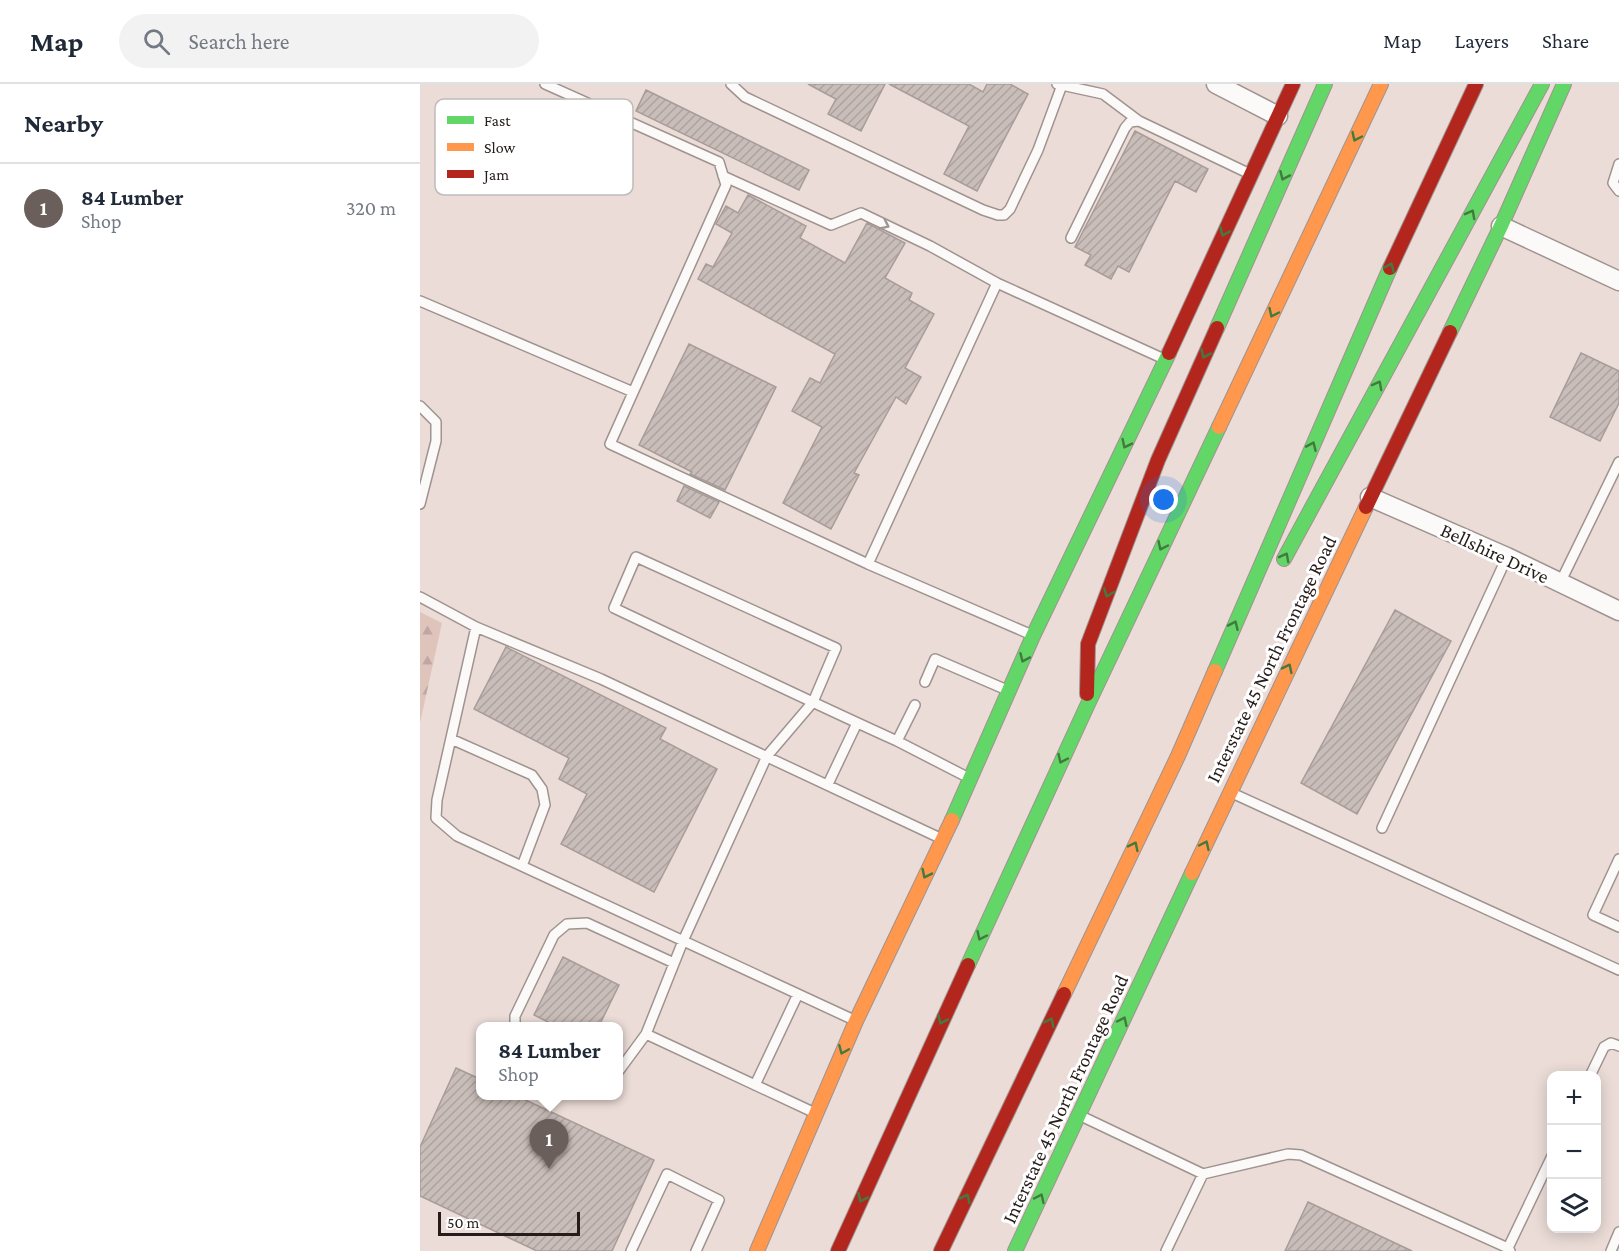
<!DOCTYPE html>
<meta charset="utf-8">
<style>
body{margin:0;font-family:"Crimson Pro",serif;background:#f2f2f3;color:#1f2937}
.controls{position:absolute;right:18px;bottom:18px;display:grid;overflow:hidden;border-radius:12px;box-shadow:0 3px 15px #0003}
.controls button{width:54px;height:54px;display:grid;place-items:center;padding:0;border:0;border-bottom:2px solid #e0e1e3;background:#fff;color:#1f2937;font:30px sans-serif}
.scale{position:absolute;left:18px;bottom:15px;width:142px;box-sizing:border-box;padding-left:6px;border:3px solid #261c19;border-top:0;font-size:16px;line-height:21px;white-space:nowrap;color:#261c19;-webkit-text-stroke:4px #fff;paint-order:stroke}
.you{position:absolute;left:744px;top:416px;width:21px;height:21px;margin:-15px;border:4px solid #fff;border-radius:50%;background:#1a73e8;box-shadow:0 0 0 9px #1a73e833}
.badge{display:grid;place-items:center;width:39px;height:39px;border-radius:50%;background:#6b5f5c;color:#fff;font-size:20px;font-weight:700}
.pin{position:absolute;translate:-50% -50px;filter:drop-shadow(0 2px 3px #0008)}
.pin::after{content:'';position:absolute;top:32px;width:21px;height:18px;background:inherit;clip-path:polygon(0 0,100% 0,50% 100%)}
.popup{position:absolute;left:56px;top:938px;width:147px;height:78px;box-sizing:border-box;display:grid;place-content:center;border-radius:12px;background:#fff;filter:drop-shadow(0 2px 4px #0005);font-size:20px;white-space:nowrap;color:#747a83}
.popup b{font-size:22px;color:#1f2937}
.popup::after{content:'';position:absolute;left:50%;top:100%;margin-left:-12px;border:12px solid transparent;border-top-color:#fff}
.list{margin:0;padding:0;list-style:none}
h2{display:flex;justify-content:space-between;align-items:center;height:78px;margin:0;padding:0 24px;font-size:26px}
h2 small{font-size:20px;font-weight:400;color:#747a83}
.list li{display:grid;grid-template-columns:39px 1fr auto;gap:18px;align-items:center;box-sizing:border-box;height:90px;padding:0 24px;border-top:2px solid #e0e1e3}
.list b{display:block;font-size:22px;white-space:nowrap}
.list p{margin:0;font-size:20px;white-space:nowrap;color:#747a83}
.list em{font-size:20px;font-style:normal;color:#747a83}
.icon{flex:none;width:33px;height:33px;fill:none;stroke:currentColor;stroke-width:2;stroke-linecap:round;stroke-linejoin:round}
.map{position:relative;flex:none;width:1199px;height:1167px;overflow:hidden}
header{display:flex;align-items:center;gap:36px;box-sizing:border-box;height:84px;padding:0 30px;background:#fff;border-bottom:2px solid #e0e1e3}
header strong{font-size:28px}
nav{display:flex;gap:33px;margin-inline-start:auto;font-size:21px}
.search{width:420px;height:54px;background:#f2f2f3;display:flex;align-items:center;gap:15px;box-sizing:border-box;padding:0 21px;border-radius:33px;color:#747a83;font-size:22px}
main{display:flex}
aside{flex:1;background:#fff}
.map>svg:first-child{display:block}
</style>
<header>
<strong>Map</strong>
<div class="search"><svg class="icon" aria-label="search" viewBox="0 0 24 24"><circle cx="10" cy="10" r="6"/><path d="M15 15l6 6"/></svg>Search here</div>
<nav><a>Map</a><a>Layers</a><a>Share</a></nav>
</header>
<main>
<aside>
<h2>Nearby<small></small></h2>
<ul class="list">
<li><span class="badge">1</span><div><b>84 Lumber</b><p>Shop</p></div><em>320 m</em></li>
</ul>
</aside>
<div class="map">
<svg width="1199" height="1167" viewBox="0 0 1199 1167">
<defs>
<pattern id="forest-firs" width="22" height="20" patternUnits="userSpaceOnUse" patternTransform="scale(1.5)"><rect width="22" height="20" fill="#dfc4bc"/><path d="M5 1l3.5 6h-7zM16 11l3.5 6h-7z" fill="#bfa8a1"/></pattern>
<pattern id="building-hatch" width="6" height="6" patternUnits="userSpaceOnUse" patternTransform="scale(1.5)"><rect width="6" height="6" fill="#c9bdb9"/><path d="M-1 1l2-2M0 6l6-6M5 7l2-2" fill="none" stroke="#aca29e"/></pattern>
</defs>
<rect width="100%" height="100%" fill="#ebdcd7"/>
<path fill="url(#forest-firs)" d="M0 528 22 539 0 639Z"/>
<path fill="url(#building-hatch)" stroke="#a79c98" stroke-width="1.5" d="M388 0H465L441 47 408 30 416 15Z
M469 0H549L563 8 567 0H590L608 10 557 107 524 90 549 42Z
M226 6 389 86 379 106 216 27Z
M715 47 788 85 776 108 755 97 709 188 698 182 691 195 665 181 671 171 655 163Z
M328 111 386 142 380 154 425 179 447 139 485 159 465 194 492 209 489 216 514 230 485 284 501 293 486 320 476 313 434 389 439 391 411 445 363 419 402 343 372 327 390 294 400 299 415 270 278 195 286 180 293 183 312 149 296 140 306 122 318 129Z
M269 260 356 303 305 406 270 390 272 388 219 361Z
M1161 269 1199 287V319L1180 357 1130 333Z
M264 402 299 418 290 434 257 417Z
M975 526 1031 557 937 730 881 699Z
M86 563 246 644 240 655 297 685 234 808 141 760 167 710 139 695 149 674 54 625Z
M143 873 199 901 179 942H136L114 931Z
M36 984 60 995V1011H95L234 1076 192 1167H117L0 1112V1063Z
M888 1118 992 1167H865Z"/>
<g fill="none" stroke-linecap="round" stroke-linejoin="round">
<defs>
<path id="lane" d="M125 0 299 78 306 101 190 360 448 480
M311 0 325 13 563 126 578 131H584L590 125 618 66 642 1
M637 0 683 10 719 37
M1199 80 1193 99 1199 107
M303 92 411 141 441 129 510 162 577 199
M651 154 705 44 710 38 719 37 830 90
M0 217 213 308
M0 322 16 338V357L0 420
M1140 499 1199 378
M0 513 56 543 181 595 520 754
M56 543 17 716 16 734 37 752 434 936
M612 551 448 480 577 199 744 275
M505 598 515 575 587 606
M495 621 477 657 549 694
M31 655 112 691 122 705 125 721 102 782
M408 700 437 639
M812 709 1199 886
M962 744 1087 473
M1199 775 1173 831 1199 843
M95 942V932L134 851 147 840 167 839 254 879
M198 988 226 950
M1170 992 1184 963 1191 959 1199 962
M335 1001 378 910
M395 1029 226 950 263 857 347 672 393 618 416 564 216 473 194 524C289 569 382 614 477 657
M661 1032 783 1090 868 1070 881 1071 1088 1164
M211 1167 247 1090 299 1116 276 1167
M746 1167 783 1090
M1090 1167 1088 1164 1132 1072
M1191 1167 1199 1148"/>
<path id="street" d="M796 0 858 32
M1081 142 1199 197
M950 413 1087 473 1199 527"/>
<path id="fast" d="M797 244 905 0
M1030 248 1081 142 1144 0
M864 475 1122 0
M795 587 970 184
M532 736 613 552 749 269
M548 881 667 622 799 343
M595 1167 772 789"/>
<path id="slow" d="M799 343 961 0
M772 789 946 423
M644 910 758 672 795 587
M337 1167 436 937 532 736"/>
<path id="jam" d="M970 184 1056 0
M749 269 873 0
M946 423 1030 248
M667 610 668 560 738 376 797 244
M418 1167 548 881
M521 1167 644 910"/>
</defs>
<use href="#lane" stroke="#9f9390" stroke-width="12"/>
<use href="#street" stroke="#9f9390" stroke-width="21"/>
<use href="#fast" stroke="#9f9390" stroke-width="16"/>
<use href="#slow" stroke="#9f9390" stroke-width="16"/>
<use href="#jam" stroke="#9f9390" stroke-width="16"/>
<use href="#lane" stroke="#fcfaf9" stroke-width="9"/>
<use href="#street" stroke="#fcfaf9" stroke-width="18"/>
<use href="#fast" stroke="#63d668" stroke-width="14"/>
<use href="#slow" stroke="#ff974d" stroke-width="14"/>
<use href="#jam" stroke="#b3261e" stroke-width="14"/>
</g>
<defs><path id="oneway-chevron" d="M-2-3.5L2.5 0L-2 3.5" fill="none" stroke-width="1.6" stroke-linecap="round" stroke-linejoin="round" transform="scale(1.5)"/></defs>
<g stroke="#447940">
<use href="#oneway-chevron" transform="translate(936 53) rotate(115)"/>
<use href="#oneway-chevron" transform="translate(864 92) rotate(114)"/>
<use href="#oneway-chevron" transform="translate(1051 130) rotate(-62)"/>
<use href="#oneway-chevron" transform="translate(804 148) rotate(114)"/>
<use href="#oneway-chevron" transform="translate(970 183) rotate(-66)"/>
<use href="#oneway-chevron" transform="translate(853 229) rotate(115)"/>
<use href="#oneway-chevron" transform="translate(785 270) rotate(114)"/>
<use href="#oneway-chevron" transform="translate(958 301) rotate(-62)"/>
<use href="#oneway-chevron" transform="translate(706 360) rotate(116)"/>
<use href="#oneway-chevron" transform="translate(892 362) rotate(-66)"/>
<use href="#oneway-chevron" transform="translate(742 462) rotate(115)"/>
<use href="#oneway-chevron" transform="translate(865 473) rotate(-62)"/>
<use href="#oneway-chevron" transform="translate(688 509) rotate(111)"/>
<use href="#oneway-chevron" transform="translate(814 541) rotate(-66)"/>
<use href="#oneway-chevron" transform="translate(604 574) rotate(114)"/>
<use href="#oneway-chevron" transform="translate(868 584) rotate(-64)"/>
<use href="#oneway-chevron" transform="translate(642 675) rotate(115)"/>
<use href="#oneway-chevron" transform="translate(785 761) rotate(-65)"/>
<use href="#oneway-chevron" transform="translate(714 762) rotate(-64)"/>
<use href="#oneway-chevron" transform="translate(506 790) rotate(116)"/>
<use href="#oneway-chevron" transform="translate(561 852) rotate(115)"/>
<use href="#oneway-chevron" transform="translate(522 936) rotate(114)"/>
<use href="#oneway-chevron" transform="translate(703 937) rotate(-65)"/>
<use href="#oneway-chevron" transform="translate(630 938) rotate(-64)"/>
<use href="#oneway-chevron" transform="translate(423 966) rotate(113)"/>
<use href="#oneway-chevron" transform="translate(442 1114) rotate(114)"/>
<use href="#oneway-chevron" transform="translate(546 1114) rotate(-64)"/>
<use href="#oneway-chevron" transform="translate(620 1114) rotate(-65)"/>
</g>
<use stroke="#9c9694" href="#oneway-chevron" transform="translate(465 141) rotate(26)"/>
<g text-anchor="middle" stroke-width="6" stroke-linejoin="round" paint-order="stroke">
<g font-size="20" fill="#261c19" stroke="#fff">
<text transform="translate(1075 469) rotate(25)" y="7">Bellshire Drive</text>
<text transform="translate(851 575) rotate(-64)" y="7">Interstate 45 North Frontage Road</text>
<text transform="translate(645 1015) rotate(-65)" y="7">Interstate 45 North Frontage Road</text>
</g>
</g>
<rect x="15" y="15" width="198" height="96" rx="9" fill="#fff" stroke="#bebbba" stroke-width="1.5"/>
<rect x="27" y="32" width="27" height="8" fill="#63d668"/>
<rect x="27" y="59" width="27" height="8" fill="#ff974d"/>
<rect x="27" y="86" width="27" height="8" fill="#b3261e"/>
<g font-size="16" fill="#261c19">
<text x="64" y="42">Fast</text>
<text x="64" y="69">Slow</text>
<text x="64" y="96">Jam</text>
</g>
</svg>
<div class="controls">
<button>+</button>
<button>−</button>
<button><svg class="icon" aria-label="layers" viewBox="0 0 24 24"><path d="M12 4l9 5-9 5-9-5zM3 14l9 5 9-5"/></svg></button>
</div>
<div class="scale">50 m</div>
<div class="you"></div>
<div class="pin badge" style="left:129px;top:1085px">1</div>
<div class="popup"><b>84 Lumber</b>Shop</div>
</div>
</main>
